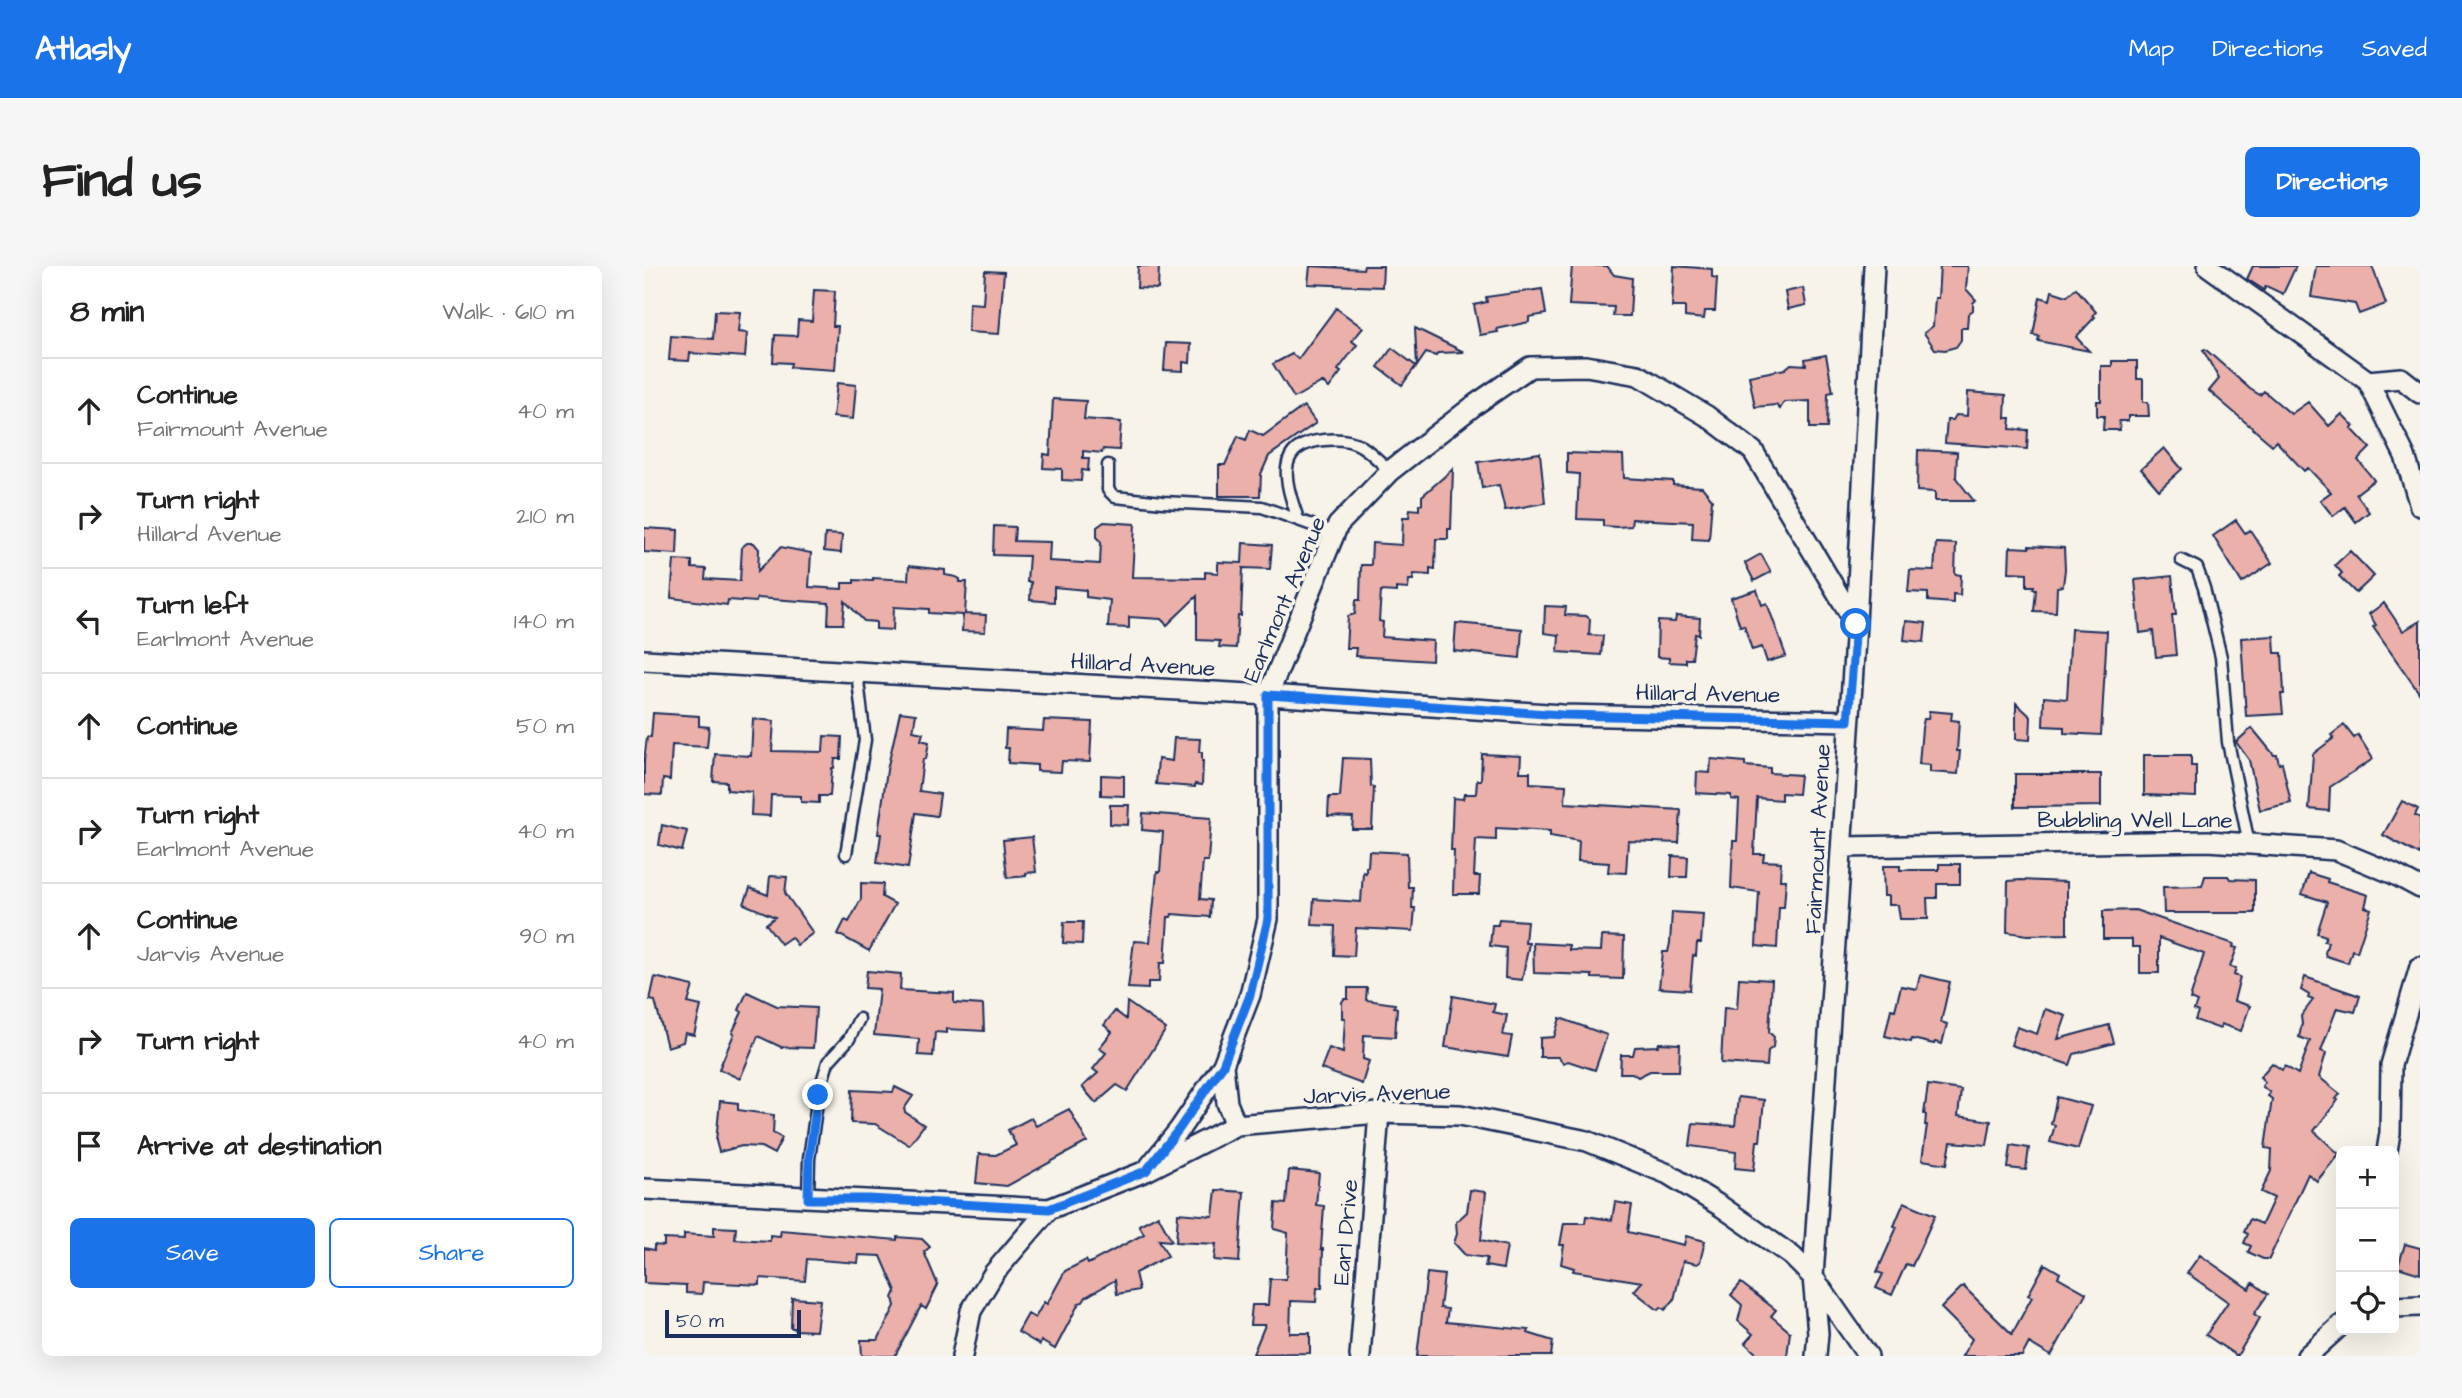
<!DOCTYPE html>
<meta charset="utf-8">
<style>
body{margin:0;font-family:"Architects Daughter",sans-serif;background:#f6f6f6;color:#222}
.controls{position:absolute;right:21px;bottom:21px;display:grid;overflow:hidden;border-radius:10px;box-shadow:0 7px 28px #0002}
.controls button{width:63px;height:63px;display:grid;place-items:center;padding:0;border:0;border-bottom:2px solid #e0e0e0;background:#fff;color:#222;font:35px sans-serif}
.scale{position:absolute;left:21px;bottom:18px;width:136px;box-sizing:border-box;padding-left:7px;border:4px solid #1b2f5e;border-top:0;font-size:19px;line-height:24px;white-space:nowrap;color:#1b2f5e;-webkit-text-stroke:5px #f7f3e8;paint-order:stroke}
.stop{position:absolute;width:21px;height:21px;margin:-16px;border:5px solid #1a73e8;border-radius:50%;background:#fff}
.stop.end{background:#1a73e8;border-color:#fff;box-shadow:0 2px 7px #0008}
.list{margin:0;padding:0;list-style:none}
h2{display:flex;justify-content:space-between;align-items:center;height:91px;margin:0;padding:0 28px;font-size:30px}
h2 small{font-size:23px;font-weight:400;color:#767676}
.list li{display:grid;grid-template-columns:46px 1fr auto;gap:21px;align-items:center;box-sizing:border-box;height:105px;padding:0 28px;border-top:2px solid #e0e0e0}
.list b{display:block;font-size:26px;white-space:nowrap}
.list p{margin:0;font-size:23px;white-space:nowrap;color:#767676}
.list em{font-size:23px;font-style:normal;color:#767676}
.actions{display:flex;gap:14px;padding:21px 28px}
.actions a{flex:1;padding:16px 0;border:2px solid #1a73e8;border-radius:10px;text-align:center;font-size:24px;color:#1a73e8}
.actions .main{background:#1a73e8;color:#fff}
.icon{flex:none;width:38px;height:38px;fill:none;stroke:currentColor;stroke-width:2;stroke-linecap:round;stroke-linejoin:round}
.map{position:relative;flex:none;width:1776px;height:1090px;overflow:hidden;border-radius:10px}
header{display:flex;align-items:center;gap:42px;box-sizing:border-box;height:98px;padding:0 35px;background:#1a73e8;color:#fff}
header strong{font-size:33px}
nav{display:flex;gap:38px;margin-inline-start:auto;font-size:24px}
.intro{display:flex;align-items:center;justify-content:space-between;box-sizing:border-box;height:168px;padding:0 42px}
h1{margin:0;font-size:49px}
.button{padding:18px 32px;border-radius:10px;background:#1a73e8;color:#fff;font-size:24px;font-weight:700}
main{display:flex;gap:42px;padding:0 42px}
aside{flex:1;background:#fff;border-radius:10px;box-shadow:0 7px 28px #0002}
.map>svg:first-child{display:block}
</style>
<header>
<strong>Atlasly</strong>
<nav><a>Map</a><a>Directions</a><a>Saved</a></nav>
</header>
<div class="intro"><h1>Find us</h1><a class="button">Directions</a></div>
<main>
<aside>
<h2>8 min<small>Walk · 610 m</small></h2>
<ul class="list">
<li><svg class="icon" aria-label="ahead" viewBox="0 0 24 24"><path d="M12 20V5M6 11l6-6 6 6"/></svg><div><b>Continue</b><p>Fairmount Avenue</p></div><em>40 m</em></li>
<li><svg class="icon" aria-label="right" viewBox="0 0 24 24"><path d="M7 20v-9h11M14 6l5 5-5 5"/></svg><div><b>Turn right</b><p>Hillard Avenue</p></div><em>210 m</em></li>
<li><svg class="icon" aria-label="left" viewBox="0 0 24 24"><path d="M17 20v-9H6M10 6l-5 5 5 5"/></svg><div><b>Turn left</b><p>Earlmont Avenue</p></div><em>140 m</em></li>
<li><svg class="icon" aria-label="ahead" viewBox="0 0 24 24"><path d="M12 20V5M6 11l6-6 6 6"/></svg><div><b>Continue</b></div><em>50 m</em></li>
<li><svg class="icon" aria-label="right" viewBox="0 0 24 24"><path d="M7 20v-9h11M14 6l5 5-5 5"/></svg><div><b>Turn right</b><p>Earlmont Avenue</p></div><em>40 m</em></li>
<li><svg class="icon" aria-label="ahead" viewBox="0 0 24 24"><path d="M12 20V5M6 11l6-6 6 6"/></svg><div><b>Continue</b><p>Jarvis Avenue</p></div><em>90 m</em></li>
<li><svg class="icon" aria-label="right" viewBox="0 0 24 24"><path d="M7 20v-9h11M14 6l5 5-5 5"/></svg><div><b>Turn right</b></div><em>40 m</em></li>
<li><svg class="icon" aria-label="arrive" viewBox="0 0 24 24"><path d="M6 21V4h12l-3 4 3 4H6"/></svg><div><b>Arrive at destination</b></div></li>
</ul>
<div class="actions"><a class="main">Save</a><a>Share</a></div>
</aside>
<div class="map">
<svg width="1776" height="1090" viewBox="0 0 1776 1090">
<rect width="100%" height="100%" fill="#f7f3e8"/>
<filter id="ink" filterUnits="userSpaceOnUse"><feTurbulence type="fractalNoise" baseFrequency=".0143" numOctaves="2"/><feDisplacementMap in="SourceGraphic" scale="14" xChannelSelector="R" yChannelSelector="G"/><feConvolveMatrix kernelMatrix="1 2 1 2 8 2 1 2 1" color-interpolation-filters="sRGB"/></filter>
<g filter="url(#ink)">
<path fill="#ebb0a9" stroke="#1b2f5e" stroke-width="2" d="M494 0H515L514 23 493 22Z
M666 0 719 3 720 0H739L738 21 664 18Z
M928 0H963L970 9 988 12 986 50H969L970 41 925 39Z
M1030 0 1068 3V11L1073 12 1071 45H1061L1060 53 1041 51V41H1028Z
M1296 0H1324L1322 23 1332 34 1329 37V44L1324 48 1323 62H1317V74L1312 81 1301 84 1291 83 1280 67 1289 60 1291 32H1294Z
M1609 0H1652L1639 28 1622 20 1620 24 1603 13Z
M1672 0H1728L1742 38 1715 48 1711 38 1667 31Z
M341 5 360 6 355 68 324 66 325 37 339 38Z
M1159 22 1162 39 1144 43 1141 26Z
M1432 22 1452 46 1449 49 1451 51 1432 71 1445 85 1394 75 1395 70 1389 69 1396 31 1406 34 1408 25 1423 30Z
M898 23 902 48 885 51V56L853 63 854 66 836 69 830 39 843 36 842 31Z
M170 24 191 25 189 60H194L191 104 146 101 147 97 129 96 131 69 153 70 154 54 168 55Z
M692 42 719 62 708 75 713 79 694 104 697 106 685 122 678 116 650 132 629 98 648 88 654 93Z
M71 45 96 46 94 66 103 67 101 91 46 87 45 95 25 94 27 70 69 73Z
M771 62 820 86 794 87 792 90 782 87 773 100Z
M522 77 547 78 546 97 539 96V105L520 104Z
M748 82 772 100 758 119 734 101Z
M1561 83 1606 123 1616 129 1620 125 1647 148 1664 136 1685 160 1698 148 1710 160 1707 162 1726 182 1714 194 1730 214 1712 228 1725 246 1712 256 1701 241 1689 250 1676 234 1687 226 1664 202 1660 205 1632 175 1628 179 1565 125 1575 113 1559 84Z
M1182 89 1189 126 1184 127 1183 162H1166V135L1140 136 1136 143 1132 139 1111 141 1105 110 1141 103 1147 98 1162 99 1161 93Z
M1468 95H1493V113H1499V136H1504L1505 150H1484V155H1475L1476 164H1459L1460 150H1453V135H1457V100H1468Z
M193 117 212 119 209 153 189 151Z
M1324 126 1362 129 1361 152H1367L1366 163 1384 164 1383 183 1301 177 1303 154H1309L1312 149 1323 150Z
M409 133 442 135 440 153 477 156 475 184 459 183 458 187 439 185V192H445L444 205 438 204 437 215 418 214V203L399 202 400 188 406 189Z
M660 140 672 157 625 190 617 208 616 230H575V199H581L594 170 602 174 606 164 619 170Z
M1520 182 1538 203 1515 224 1497 203Z
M1274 184 1313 186 1312 212 1330 235H1291V226L1273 225Z
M896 187 901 237 861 244 855 219 838 222 834 196Z
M923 187 979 189 980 212 1029 215V219L1058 221 1068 233 1065 274 1048 273 1049 256 988 253 987 260 973 261 959 260V254L933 253 935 208 923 207Z
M809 203 807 263H804V273H792L791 303 786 302V309L769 308V314H765L764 323 752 322V326L737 325 735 355 739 356 738 371 789 375 788 395 711 390 712 382H702L704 350 711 348 712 334H716L717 299H727L728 277 758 279 759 251H765L766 243 775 244V238H778V230Z
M1592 254 1601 267 1606 264 1628 297 1598 317 1569 270Z
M460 256 491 258 488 311 561 312V306L574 307V296L598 297 599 277 628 279 626 303 599 302 597 350H594L592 382 575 381 576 375 553 374V330L523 359 517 353 485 351V362L464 361 466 334 442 331V324L410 321V336L386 334 387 316H383L385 290 349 289 350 260 371 261 370 275 406 276 405 295 456 298 457 276 453 272V261Z
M0 262 34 264 33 288 0 286Z
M181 268 198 269 197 287 180 285Z
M103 277H110L115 283 114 305 137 281 167 287 165 321 198 323V317H210V314L229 315V312L264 314 265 300 301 304V309L312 311 316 313V316H323L321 348 342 349 341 366 318 365 319 349 285 347V343L250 341 249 364 232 363V356L220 355 201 335 199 358H184L185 337 113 332 112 336 84 334 83 339 27 332 30 294 48 295V302L62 303 61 313 96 315 98 281Z
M1292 277 1312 278 1311 308 1317 309 1316 329 1309 328V337L1284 335V327L1264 326 1266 304 1290 305Z
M1385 280 1420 282 1421 303 1419 320 1413 321 1412 346 1390 345 1392 323H1389L1390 320H1383V307L1365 306 1366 281 1385 282Z
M1706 285 1730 310 1712 327 1695 310 1698 307 1691 299Z
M1117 288 1127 306 1110 315 1101 297Z
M1528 310 1532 349H1528L1532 389 1512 391 1509 365 1496 367 1491 314Z
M1113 324 1118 339 1123 337 1142 390 1123 396 1118 381 1108 384 1100 359 1096 360 1087 332Z
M1740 337 1759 365 1776 355V428L1729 361 1732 359 1725 348Z
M901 340 922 341 921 349 942 350 946 353 945 369 959 370 957 389 914 386 915 369 900 367Z
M1032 350 1056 352 1055 369 1051 368 1048 393H1042V397L1025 396V392L1013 391 1014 355 1031 356Z
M1262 355 1282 357 1280 376 1260 374Z
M812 357 878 363 876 392 810 385Z
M1427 363 1463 365 1457 469 1420 467V461L1399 460 1400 431 1423 433Z
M1630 370 1631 387H1638L1640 428H1637L1639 448 1602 450 1597 372Z
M1372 437 1387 451 1386 474 1372 473Z
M1285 445 1308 447 1307 454 1315 455 1313 485H1316L1314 508 1286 506V499L1275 498 1278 462 1280 453H1284Z
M256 446 272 448 269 465 279 467 277 474 285 476 282 493H279L275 525 296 528 293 550 272 547 264 602 233 597 237 568H234L243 504Z
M9 447 55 450V460L65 461 63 481 28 479 26 514 19 513 18 529 0 528V495L3 471H7Z
M109 453 130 455 128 485 179 486 180 470 198 471 197 493H191L190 502H188L186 530H175V537L157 536V530L127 529 126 550 107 549 108 526 83 524V516L69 515 71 488 107 490Z
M400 454 448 456 446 496 418 495 417 506 393 505V499L364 497 365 482H361L362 463 399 465Z
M1700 459 1710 472 1714 469 1729 493 1686 521 1685 545 1665 543 1669 488 1690 472 1687 469Z
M1608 462 1630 489H1633L1635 498 1638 497 1647 537 1616 544 1605 494 1592 476Z
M530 472 556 473 555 486H558V495H559L558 519 551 518V521L512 518 514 493 528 495Z
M838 488 877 490 876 506H886V517L922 519 921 537 1037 544 1035 577 984 575 982 607 964 606 965 597 934 595 935 575 906 570V565L852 562V574L832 573 830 610H836L835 628H809L810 584H807L809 532 819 533 820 528H832L833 514H837Z
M1500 489H1547V500H1552V531L1500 529Z
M699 492 726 493 727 520 730 521 728 563H708L709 551 684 550 685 531H696Z
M1067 493 1101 496V500L1126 502V507L1156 509 1154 528 1137 527V534L1113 532 1110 588H1120L1119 595 1137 596 1136 614H1142L1140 641H1135L1133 682 1112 680 1115 626 1087 622 1089 575H1093L1095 534 1087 533V529L1052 527 1053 506 1066 507Z
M1371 508H1457V540L1371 541Z
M457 509 480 510V530L457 529Z
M1758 535 1774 543 1771 549 1776 552V589L1739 569Z
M466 539H485L484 559 466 558Z
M499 547 567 552 564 595H559L556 633 567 634 566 651 528 648 527 651H524L521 697H516L515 716H504V723L484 722 490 675 506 676 513 606H516L519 566 498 564Z
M18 559 43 565 38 585 15 579Z
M388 571 392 606 382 607V610L363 612 359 574Z
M725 585 763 587 764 621H769L768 642H771L769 665 712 662 710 690 690 689 691 660 668 659 670 633 717 636 719 606 722 607V601H724Z
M1028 590 1044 591 1043 611H1027Z
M1295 598H1316V618H1293V632H1283L1284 653H1256L1254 639H1244V630H1240L1239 600H1256V604H1295Z
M1665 607 1684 613 1683 616 1724 629 1721 641 1727 643 1713 686 1708 684 1704 697 1682 690 1681 687 1684 676 1680 675 1682 670 1673 667 1683 636 1658 628Z
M126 610 143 611 141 627 169 667 153 679 147 671 137 678 122 658 131 651 100 638 106 622 124 629Z
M1561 610H1584L1586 613 1611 614V647H1520L1519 621 1558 620Z
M1377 614 1423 616V668L1383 669 1363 666 1364 615Z
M217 617 239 618 238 631 251 638 225 685 194 668 201 654 205 656 217 633Z
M1491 644 1590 678 1589 681 1593 682 1586 701 1592 702 1590 709 1596 711 1590 735 1606 740 1597 765 1577 758 1576 763 1551 754 1554 746 1550 744 1553 736 1546 733 1560 688 1515 672V707H1496V681H1488V673H1459V645Z
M1028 646 1059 648 1057 677H1053L1052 690 1049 689 1046 724 1015 722 1019 686H1024L1026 677Z
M855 653 883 655 881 677H885L878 714 861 712 862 682 846 680 848 659H854Z
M420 656H439L438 678 419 677Z
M958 670 980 671 979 713 948 712V709L890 707 889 677 925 679V684L957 685Z
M223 705 257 708 256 724 310 727V737L339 739 340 765 303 763V767L291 766 289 790 274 789 275 773 230 769 235 723 221 722Z
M1276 709 1306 716 1297 756 1303 758 1298 778 1291 776 1290 778 1268 773 1267 776 1241 770 1247 743 1251 744 1257 720 1273 723Z
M11 711 49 720 44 737 57 740 50 769 41 767 39 776 23 781 11 735 6 734Z
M1661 711 1716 730 1711 746 1693 742 1677 785 1682 787 1675 811 1696 828 1692 833 1694 834 1670 865 1695 888 1673 915 1664 908 1625 993H1619L1604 986 1607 980 1600 977 1604 968 1600 966 1606 953 1618 958 1630 932 1617 926 1627 905 1628 883 1621 882 1628 833 1624 830 1626 827 1618 820 1621 816 1616 811 1628 797 1638 804 1641 800 1654 808 1666 775 1655 771 1658 758 1657 750 1669 734 1664 732 1665 729 1657 724Z
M1095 712 1128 714 1125 766 1130 771 1129 781 1124 785 1123 800 1077 797 1080 742 1093 743Z
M704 722H723L722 734 751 738 750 741 753 742 751 771 720 769 719 793 725 795 718 818 677 803 685 782 699 787 701 752H698V736L700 733H704Z
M103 726 133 740 172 742 169 782 137 781 114 770 96 813 75 803 90 768 88 767 98 746 95 744Z
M809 730 851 738 849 746 863 749 859 769 868 770 864 791 801 781Z
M483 736 522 763 483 825 473 819 452 837 438 821 454 807 449 803 462 787 455 782 468 766 460 759 471 745 482 753Z
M1401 743 1422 750 1414 773 1465 759 1470 777 1430 788 1426 799 1367 779 1373 761 1393 768Z
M916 752 963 769 951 804 924 795 919 797 914 791H896V772L910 771Z
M1015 777 1036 778 1035 805H1006L994 811 988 807H976L977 789H989L991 781 1014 780Z
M1284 819 1317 824 1314 850 1347 855 1343 879 1307 876 1303 898 1278 894 1283 859H1281L1282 849 1280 848Z
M251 821 269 830 260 843 261 846 280 859 265 879 231 858 207 857 208 824 249 826Z
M1094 831 1120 834 1116 875H1113L1110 904 1091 902 1092 886 1046 880 1049 857 1091 860Z
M1413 831 1447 840 1434 883 1406 876 1411 859 1407 858Z
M76 835 94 837V844L130 849 129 867 138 872 130 888 117 881 98 880 75 886 72 875Z
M425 843 443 876 363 920 332 917 335 888 352 889 372 879 364 864 387 852 392 860Z
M1367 879 1385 882 1382 904 1364 902Z
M645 904 675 907 672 939 680 940 677 983H679L678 1022H673L672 1036 647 1035 646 1067H666V1087L609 1088 621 1059H606L608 1039H624L626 1013H642L644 967 630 963 632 937 642 938Z
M572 924 600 926 595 996 570 994 572 978 532 976 534 947 569 950Z
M826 924 842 926 837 974 863 980 859 1003 841 1000 843 992 821 989 810 977 813 968 812 956 823 946Z
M971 936 988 939 984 966 1040 979 1042 970 1061 975 1056 996 1053 998 1039 995 1030 1034 1021 1044 1017 1041 1014 1044 990 1025 998 1016 929 1005 930 1002 917 998 920 979H916L920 957H941L942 950 968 954Z
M1260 936 1291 949 1268 1000 1262 998 1248 1029 1232 1022 1239 1008 1233 1006 1253 961 1250 960Z
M514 949 528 975 515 974 524 990 491 1007 495 1024 473 1028 471 1014 442 1031 439 1036 435 1037 411 1083 397 1075 396 1079 374 1066 384 1048 391 1052 400 1036 403 1038 421 1005 442 994 444 998 500 968 495 959Z
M70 961 92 962 91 973 126 975V969L136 970 137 964 253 974V971L278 973 286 981 280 986 294 1019 282 1043 277 1040 251 1090H218L217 1074H234L251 1040 249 1032 252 1025 237 990 215 989 214 997 163 993 161 1015 116 1012V1019L59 1016 58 1028 42 1027V1019L0 1017V982L10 984V979L20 980V973L40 974V968L70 970Z
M1761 978 1776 982V1008L1754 1001Z
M1556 989 1605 1023 1609 1017 1624 1028 1610 1048 1616 1052 1593 1090 1562 1069 1584 1036 1543 1007Z
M1401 998 1416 1007 1414 1011 1442 1027 1407 1090 1385 1077 1378 1090H1318L1328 1073 1297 1042 1319 1020 1368 1068 1388 1031 1384 1029Z
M783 1007 800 1009 796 1042 804 1043 802 1056 885 1064 884 1067 909 1075 907 1090H773Z
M1097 1017 1132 1044 1127 1050 1146 1066 1143 1090H1115L1101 1077 1109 1068 1094 1055 1098 1039 1087 1029Z
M148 1032 176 1034 172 1065 151 1064 152 1062H147Z"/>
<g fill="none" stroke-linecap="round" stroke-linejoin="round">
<defs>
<path id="service" d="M464 199V224L471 231 519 236 618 241 690 267
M654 253C642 218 628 179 680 174 692 173 706 173 717 180 727 186 737 197 746 205
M1537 294 1553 302 1560 322 1577 391 1584 476 1605 578
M202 588 221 474 213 406
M164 932 165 893 174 829 184 796 205 773 215 753"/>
<path id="minor" d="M1564 0 1724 115 1761 190 1776 240
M1724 115 1757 112 1776 127
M0 394 624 429 918 449 1204 455
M1198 581 1564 575 1692 584 1750 608 1776 622
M592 859 735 847 816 849 943 875 1024 908 1078 941 1148 990 1169 1011 1174 1067 1172 1090
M1743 885 1746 867 1747 799 1776 701
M506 900 535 864 579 799
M0 923 405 943
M1750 1041 1776 1040
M318 1090 327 1045 350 1007 405 943 502 905 592 859 583 837 579 799 606 729 624 653V429L694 259 746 205 832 138 886 101 942 100 994 109 1063 150 1109 185 1212 358
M716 1090 735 847
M1224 1090 1169 1011 1212 358 1230 0
M1663 1090 1697 1059"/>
</defs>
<use href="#service" stroke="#1b2f5e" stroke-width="15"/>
<use href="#minor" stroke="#1b2f5e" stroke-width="24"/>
<use href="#service" stroke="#f7f3e8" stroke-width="10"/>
<use href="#minor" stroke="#f7f3e8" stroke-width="19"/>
</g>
</g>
<g fill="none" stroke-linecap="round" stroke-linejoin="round" filter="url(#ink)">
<path stroke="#1a73e8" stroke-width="9" d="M174 829 165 893 164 933H225L405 943 502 905 535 863 579 799 606 729 624 653V429L918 449 1204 455 1212 358"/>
</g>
<g text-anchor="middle" stroke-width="7" stroke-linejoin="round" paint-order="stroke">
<g font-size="23" fill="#1b2f5e" stroke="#f7f3e8">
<text transform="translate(640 333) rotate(-67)" y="8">Earlmont Avenue</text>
<text transform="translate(499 398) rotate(3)" y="8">Hillard Avenue</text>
<text transform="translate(1064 427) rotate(1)" y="8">Hillard Avenue</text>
<text x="1491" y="561">Bubbling Well Lane</text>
<text transform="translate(1173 573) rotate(-87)" y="8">Fairmount Avenue</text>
<text transform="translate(733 827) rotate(-2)" y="8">Jarvis Avenue</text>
<text transform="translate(701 966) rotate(-85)" y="8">Earl Drive</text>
</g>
</g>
</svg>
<div class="controls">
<button>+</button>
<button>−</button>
<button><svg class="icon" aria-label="locate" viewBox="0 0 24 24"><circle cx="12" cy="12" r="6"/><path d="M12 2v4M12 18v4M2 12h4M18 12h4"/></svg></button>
</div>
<div class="scale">50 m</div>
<div class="stop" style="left:1212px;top:358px"></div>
<div class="stop end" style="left:174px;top:829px"></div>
</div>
</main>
